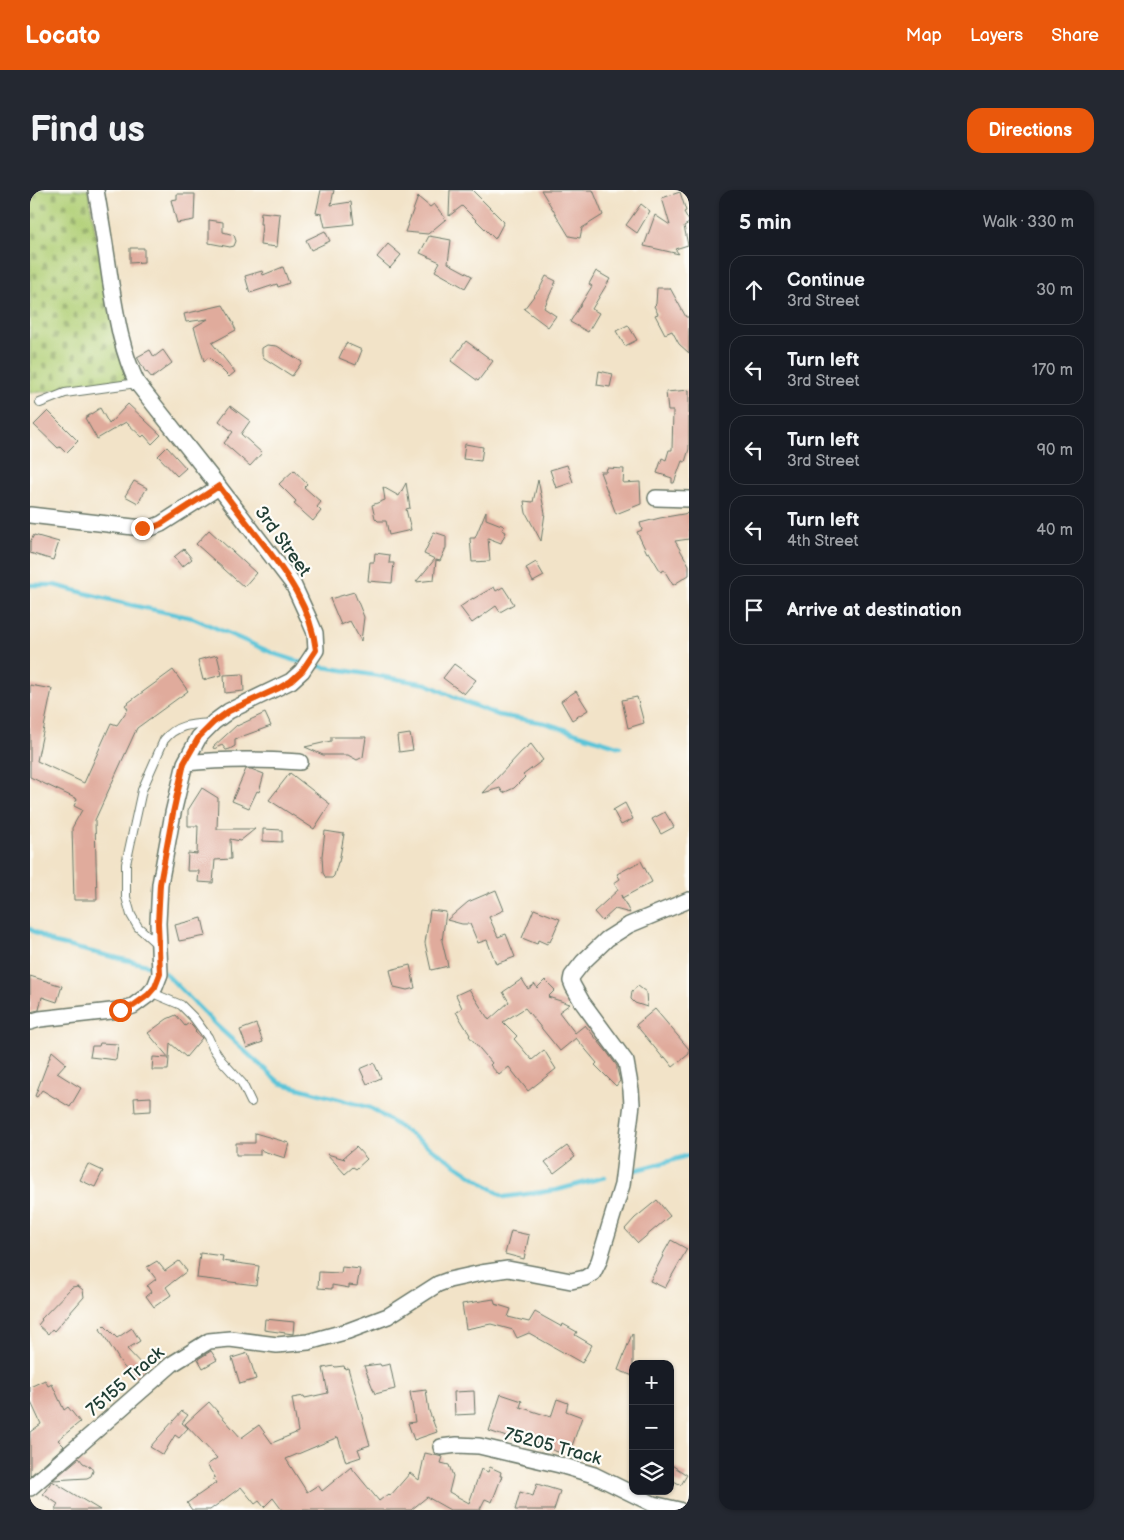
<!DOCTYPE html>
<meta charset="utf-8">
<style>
body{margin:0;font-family:"Balsamiq Sans",sans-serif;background:#242831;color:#f1f3f6}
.controls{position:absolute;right:15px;bottom:15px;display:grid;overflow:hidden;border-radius:10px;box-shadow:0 1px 4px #0004}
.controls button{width:45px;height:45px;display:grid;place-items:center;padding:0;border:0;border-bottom:1px solid #363941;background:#171b24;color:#f1f3f6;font:25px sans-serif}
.stop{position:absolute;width:15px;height:15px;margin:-11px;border:4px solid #ea580c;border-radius:50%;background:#fff}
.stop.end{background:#ea580c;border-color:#fff;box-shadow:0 1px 5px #0008}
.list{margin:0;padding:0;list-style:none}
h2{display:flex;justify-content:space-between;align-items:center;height:65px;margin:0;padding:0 20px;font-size:21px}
h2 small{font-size:16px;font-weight:400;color:#9ea1a6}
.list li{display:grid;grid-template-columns:32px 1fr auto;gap:15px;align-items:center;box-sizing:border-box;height:70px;margin:0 10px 10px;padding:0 10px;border:1px solid #363941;border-radius:15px}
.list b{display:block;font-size:19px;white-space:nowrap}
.list p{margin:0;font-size:16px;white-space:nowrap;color:#9ea1a6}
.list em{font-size:16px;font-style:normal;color:#9ea1a6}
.icon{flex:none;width:28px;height:28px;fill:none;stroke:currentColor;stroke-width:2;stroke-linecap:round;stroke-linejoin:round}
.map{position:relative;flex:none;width:659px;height:1320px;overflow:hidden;border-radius:15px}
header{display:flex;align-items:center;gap:30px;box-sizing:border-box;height:70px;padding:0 25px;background:#ea580c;color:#fff}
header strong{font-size:24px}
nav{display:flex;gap:28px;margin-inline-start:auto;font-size:18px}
.intro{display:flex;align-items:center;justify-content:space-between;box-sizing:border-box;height:120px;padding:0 30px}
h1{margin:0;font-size:35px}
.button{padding:12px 22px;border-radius:15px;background:#ea580c;color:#fff;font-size:18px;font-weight:700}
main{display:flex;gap:30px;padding:0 30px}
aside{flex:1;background:#171b24;border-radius:15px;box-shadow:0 1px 4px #0004}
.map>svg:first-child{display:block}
</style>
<header>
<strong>Locato</strong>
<nav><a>Map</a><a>Layers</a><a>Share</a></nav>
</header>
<div class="intro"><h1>Find us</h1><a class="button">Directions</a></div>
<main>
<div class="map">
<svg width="659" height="1320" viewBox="0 0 659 1320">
<defs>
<pattern id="cemetery-stones" width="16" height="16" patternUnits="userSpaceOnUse" patternTransform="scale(1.25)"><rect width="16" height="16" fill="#b0cf76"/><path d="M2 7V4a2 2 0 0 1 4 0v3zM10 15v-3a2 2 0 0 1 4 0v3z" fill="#8fa962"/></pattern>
</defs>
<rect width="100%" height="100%" fill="#fdfcf7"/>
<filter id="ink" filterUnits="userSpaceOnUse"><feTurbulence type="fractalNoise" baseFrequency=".02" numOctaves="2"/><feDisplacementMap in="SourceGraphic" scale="10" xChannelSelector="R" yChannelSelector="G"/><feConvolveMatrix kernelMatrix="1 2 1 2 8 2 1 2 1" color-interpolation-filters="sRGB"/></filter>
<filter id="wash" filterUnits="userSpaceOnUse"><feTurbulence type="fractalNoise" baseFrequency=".0096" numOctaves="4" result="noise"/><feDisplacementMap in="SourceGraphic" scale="20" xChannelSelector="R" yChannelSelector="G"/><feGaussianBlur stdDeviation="1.12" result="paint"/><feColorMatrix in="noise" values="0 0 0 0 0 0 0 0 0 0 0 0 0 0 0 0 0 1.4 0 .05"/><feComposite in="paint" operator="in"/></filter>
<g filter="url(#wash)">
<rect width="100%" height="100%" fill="#f2e3c8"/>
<path fill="url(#cemetery-stones)" stroke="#688655" d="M0 0H58L79 119 100 192 0 203Z"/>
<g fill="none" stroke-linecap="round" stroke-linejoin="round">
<path stroke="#5cc4d8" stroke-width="4.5" d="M0 395H24L101 415 163 428 245 464 276 474 397 494 430 510 468 525 515 533 590 557
M0 739 24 753 121 776
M135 783 186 835 250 893 341 918 474 1007 527 1000 575 987
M606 980 640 971 659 965"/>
</g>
<g id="blocks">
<path fill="#e0ab9c" d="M291 0H304L301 15 321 12 324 34 295 37 292 24 286 23Z
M420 0H442L474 32 465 49 432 16 419 26Z
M511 0H563L573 25 552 38 550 48 539 46Z
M650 2 656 21 654 22 659 31V33L654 36 658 55 645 59 649 64 614 56 625 25 640 35 632 8Z
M147 4H165L164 30 147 33 141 10 147 9Z
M388 7 400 17 404 14 416 29 398 44 375 42Z
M611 14 620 21 607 43 596 35Z
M231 22 250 24 247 57 230 55 232 34H230Z
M179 30 193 32V42L204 45 206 51 204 56 200 57 179 53Z
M295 41 300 51 281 60 276 50Z
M399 46 421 50 418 73 442 86 435 98 405 81 410 72 390 63Z
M358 54 371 65 360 78 347 67Z
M100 58H114V72L100 73Z
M253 77 259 93 248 97 247 94 220 103 215 86 232 81 233 85Z
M566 81 580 89 562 119 569 123 558 142 540 132 562 96 559 94Z
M516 86 526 91 514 118 526 126 518 137 494 119 510 98Z
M627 98H640L656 127H659V163L649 154 642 141 635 144 625 125 628 124 624 116 626 114Z
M193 115 204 134H203L206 140 182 153 205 182 199 187 179 167 174 171 164 137 178 129 156 132 154 124Z
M598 135 607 150 595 156 586 141Z
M436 151 463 171 448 191 421 171Z
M316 153 332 160 326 175 309 168Z
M237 155 247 156 272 172 262 186 234 168 232 164V158Z
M120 160 124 167 133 160 142 173 122 188 117 182 116 183 107 167Z
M569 181 583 184 580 197 567 195Z
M659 200V259L655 272 652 271 644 293H642V288L627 283 632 268 636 270 639 260H642L643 221H638L636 202Z
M98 214 131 245 122 254 114 245 112 247 96 232 67 249 55 228 70 218 79 234Z
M200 216 220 231 211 244 232 263 220 276 194 253 203 242 189 231Z
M18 221 48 251 36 263 30 257 28 258 4 235Z
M435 254 453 257 451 271 433 269Z
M137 257 156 278 147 286 128 266Z
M537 275 543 292 526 298 520 280Z
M577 278 594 279 593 293 610 292 611 314 586 324 570 282H576Z
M264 280 277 294 274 297 291 312 287 317 291 321 283 331 264 314 266 311 249 294Z
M508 290 515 323 511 351 496 323 494 311 503 312Z
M104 291 117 298 108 313 95 306Z
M376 293 380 318 376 319 381 340 359 345 356 331H348L345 328 342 315 355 310 353 297 369 306Z
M456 321V329L474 336 472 340 476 342 471 353 458 348 460 371 442 372 440 348H445Z
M659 323V349L645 351 659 375V385L643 395 634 380 631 382 619 362 617 363 607 342 612 340 610 333 630 328Z
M179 340 226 383 214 397 166 354Z
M404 342 416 346V358L410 371 406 370 404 390 386 392 405 369 394 364Z
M4 345 29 352 23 370 0 363V352Z
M154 359 162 369 152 377 144 367Z
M345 363 360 365 359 373H364L362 393 338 391 340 372H344Z
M506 372 514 386 503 392 496 378Z
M464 397 466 401 473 397 484 414 470 422 466 416 442 433 430 417 443 408V409Z
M324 402 334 427 331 451 320 431 311 435 300 409Z
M187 465 192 485 173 490 168 470Z
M424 474 446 490 434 504 413 488Z
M143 480 158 501 107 538 65 630 67 710H44L42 638 52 620 44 616 47 609 0 587V495L22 499 7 571 54 593 81 533 87 535 98 519 95 515Z
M213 484 214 501 195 503 194 485Z
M546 501 558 520 542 530 531 511Z
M607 507 614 533 598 538 592 510Z
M235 523 241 536 205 549V556L200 559 196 560 192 555 184 559 183 557 207 535V536Z
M380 544 383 560 369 562 367 546Z
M301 547H336L333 567 327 570 318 565H293L275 557 301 551Z
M501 554 513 570 493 585 495 587 484 598 473 603 470 598 453 603 492 561Z
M216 579H221L234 584 229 602 227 601 219 618 202 611Z
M260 583 300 614 284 639 239 610Z
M172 598 188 608 187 639H225L210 651 200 649 201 669 185 670 183 693 168 692 169 681H157L158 663 167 664 168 636H158V620Z
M595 613 603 629 591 635 583 620Z
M635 622 644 637 631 644 622 629Z
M233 639 252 640V652L233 651Z
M295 641 314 644 309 672H308L304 686 302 688H296L293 683 292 666Z
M611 671 622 692 592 708 591 705 600 723 585 719 572 731 564 722 588 700 584 693 590 689 587 684Z
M466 700 474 720 459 727 468 747 476 744 485 767 466 774 457 750 448 753 440 734H432L417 730 438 712Z
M504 719 530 729 520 752 518 751 517 754 508 750 507 754 492 748Z
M400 720 416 722 412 751 418 776 401 780 395 753Z
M172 728 176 746 149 751 145 735Z
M380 775 385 798 377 800 364 797 360 780Z
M0 786 32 796 27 812 12 807 9 820 0 822Z
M492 789 498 799 505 794 507 798 515 790 525 800 518 807 540 814 529 822 545 843 555 835 577 862 587 876V879L590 891 586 896 565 875 567 873 546 848 530 861 495 818 473 832 487 846 484 849 502 870 514 860 526 879 498 901 479 877 469 885 460 875 462 873 439 846 440 845 426 822 432 818 426 805 439 799 459 830 479 812 473 802Z
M608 796 616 802 617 817 605 813 601 809 602 801Z
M625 819 659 859V864L643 877 635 867 634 869 606 835Z
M146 825 155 836 159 833 163 837 166 841 165 842 172 848 156 867 140 853 139 868 118 843 137 829Z
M226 834 233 852 217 858 210 840Z
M70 853 88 854 86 870 60 867 62 856H69Z
M22 861 36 873 27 883 51 898 40 917 12 900 7 907 5 906Z
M123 867 139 868 138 880H122Z
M344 873 351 888 337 894 330 879Z
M121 907V921L105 922 104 908Z
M225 943 259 953 255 968 230 960V965H206V953H225Z
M537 956 545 967 524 983 515 972Z
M326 957 337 969 326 979 323 977 315 984 297 964 315 969 313 968Z
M58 974 73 981 65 997 50 990Z
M627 1010 640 1026 608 1053 595 1039 605 1028Z
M481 1041 499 1045 494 1069 475 1064Z
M641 1050 657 1059 635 1098 620 1091 633 1066H632Z
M170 1063 193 1066 192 1071 229 1076 226 1095 167 1088Z
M127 1071 135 1081 149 1071 157 1081 136 1097 141 1105 124 1117 116 1106 121 1102 117 1096 126 1089 117 1077Z
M312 1077 330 1079 327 1096 319 1095V1098L302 1095V1099L288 1098 289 1082 311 1083Z
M48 1096 53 1100 54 1107 24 1141 22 1139 18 1144 8 1135 12 1130 11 1129 42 1097Z
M464 1109 465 1114 481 1119 478 1127 499 1132 505 1122 532 1137 533 1134 547 1142 545 1145 562 1155 552 1173 499 1143 487 1148 483 1140 461 1134 436 1139 432 1114Z
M235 1129 264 1132 263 1144 234 1140Z
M74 1135 87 1148 102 1138 110 1151 97 1159 115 1178 105 1188 93 1176 70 1139Z
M602 1144H603V1186L588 1180Z
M181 1161 187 1170 173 1178 168 1169Z
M218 1163 226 1189 210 1194 202 1168Z
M350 1174 351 1176 360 1174 365 1199 345 1204 334 1176Z
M304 1176 305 1177 314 1176 315 1179 318 1178 340 1255 328 1259 331 1267 316 1272 308 1247 256 1269 277 1302 288 1295 292 1301 321 1277 349 1311 358 1304 360 1306 380 1283 389 1290 395 1263 413 1267 411 1273 419 1275 423 1286 419 1302 439 1313 451 1279 458 1282 460 1277 471 1282 470 1286H472L462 1312 455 1309 450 1319 451 1320H420L397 1307 381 1320H252L243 1308 234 1317 229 1311 225 1314 211 1297 180 1320H162L157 1313 186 1293 183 1288 185 1287 177 1275 187 1268 155 1234 179 1212 211 1248 229 1235 242 1253 268 1242 262 1208 274 1206 275 1208 298 1203 293 1178Z
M15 1190 18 1196 22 1194 34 1220 38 1217 50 1232 28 1250 34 1256 0 1286V1242L11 1234 0 1210V1197Z
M396 1200 399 1221 407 1242 384 1250 378 1233 385 1232 380 1202Z
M444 1201 445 1224 425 1225 424 1202Z
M471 1204 492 1211 490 1217 521 1227 527 1209 538 1213 536 1221 552 1227 542 1256 537 1254 533 1264 489 1247 488 1251 459 1241Z
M152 1221 158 1225 152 1233 158 1238 149 1248 145 1245 133 1265 120 1257Z
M49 1268 53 1273 61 1277 63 1281 61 1286 57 1288 23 1290Z
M640 1274 657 1285 651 1295 640 1289Z
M22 1291 70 1320H25L28 1314 13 1304Z
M507 1294 530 1301 524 1320H485L490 1302 503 1306Z"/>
</g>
</g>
<g filter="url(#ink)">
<use href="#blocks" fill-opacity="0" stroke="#697768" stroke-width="1"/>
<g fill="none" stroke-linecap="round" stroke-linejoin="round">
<defs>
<path id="lane" d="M10 213 35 203 107 193
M128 755 108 737 101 725 96 707V674L112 600 134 550C147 534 162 534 182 533
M120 802 151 815 164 828 178 847 183 858 191 870 212 893 221 912"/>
<path id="street" d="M626 308 659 309
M0 325 112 338H121L131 334 189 297
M155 573C193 569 231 569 270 572
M0 832 10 829 90 820 103 816 118 805 125 797 130 784 128 733 130 694 143 623 155 573 169 547 184 532 199 521 261 491 272 481 286 460 285 443 279 429 263 394 189 297 107 193C91 160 86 124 80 88 76 59 71 29 66 0
M411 1257 427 1255 449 1256 530 1275 564 1285 623 1314 649 1320
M0 1298 142 1174 179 1151 200 1149 247 1155 278 1152 318 1141 358 1126 408 1094 419 1090 451 1083 478 1079 541 1091 555 1088 563 1083 569 1071 592 995 602 914 601 900 596 872 552 812 543 796 541 791 542 786 553 772 577 749 599 735 659 710"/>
</defs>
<use href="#lane" stroke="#697768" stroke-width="10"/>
<use href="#street" stroke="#697768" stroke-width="18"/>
<use href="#lane" stroke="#fff" stroke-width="8"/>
<use href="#street" stroke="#fff" stroke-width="15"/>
</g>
</g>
<g fill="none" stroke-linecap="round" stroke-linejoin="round" filter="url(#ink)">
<path stroke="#ea580c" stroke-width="6" d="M90 820 103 816 118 805 125 797 130 784 128 733 130 694 143 623 154 573 169 547 184 532 199 521 249 498 261 491 272 481 286 460C281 418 257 384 231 351 217 333 203 315 189 296L131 334 122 338H112"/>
</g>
<g text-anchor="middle" stroke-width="4.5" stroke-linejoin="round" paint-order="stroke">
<g font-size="18" fill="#1f3d34" stroke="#fdfcf7">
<text transform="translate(253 351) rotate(54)" y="6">3rd Street</text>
<text transform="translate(95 1191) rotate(-41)" y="6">75155 Track</text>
<text transform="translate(523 1256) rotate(15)" y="6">75205 Track</text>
</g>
</g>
</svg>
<div class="controls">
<button>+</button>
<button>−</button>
<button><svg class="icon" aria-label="layers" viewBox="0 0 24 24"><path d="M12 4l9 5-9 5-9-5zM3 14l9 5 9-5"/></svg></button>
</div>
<div class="stop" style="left:90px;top:820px"></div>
<div class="stop end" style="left:112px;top:338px"></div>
</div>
<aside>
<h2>5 min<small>Walk · 330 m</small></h2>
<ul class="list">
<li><svg class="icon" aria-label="ahead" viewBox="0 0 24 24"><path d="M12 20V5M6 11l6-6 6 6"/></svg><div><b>Continue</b><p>3rd Street</p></div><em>30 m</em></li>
<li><svg class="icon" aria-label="left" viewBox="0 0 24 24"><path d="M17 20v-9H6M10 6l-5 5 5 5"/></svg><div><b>Turn left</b><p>3rd Street</p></div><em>170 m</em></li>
<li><svg class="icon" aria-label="left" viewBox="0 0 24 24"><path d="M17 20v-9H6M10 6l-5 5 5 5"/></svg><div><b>Turn left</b><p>3rd Street</p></div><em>90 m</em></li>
<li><svg class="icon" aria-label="left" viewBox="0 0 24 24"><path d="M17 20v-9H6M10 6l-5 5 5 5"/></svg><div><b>Turn left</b><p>4th Street</p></div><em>40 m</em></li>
<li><svg class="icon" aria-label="arrive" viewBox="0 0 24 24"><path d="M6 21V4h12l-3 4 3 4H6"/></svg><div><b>Arrive at destination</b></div></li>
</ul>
</aside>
</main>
